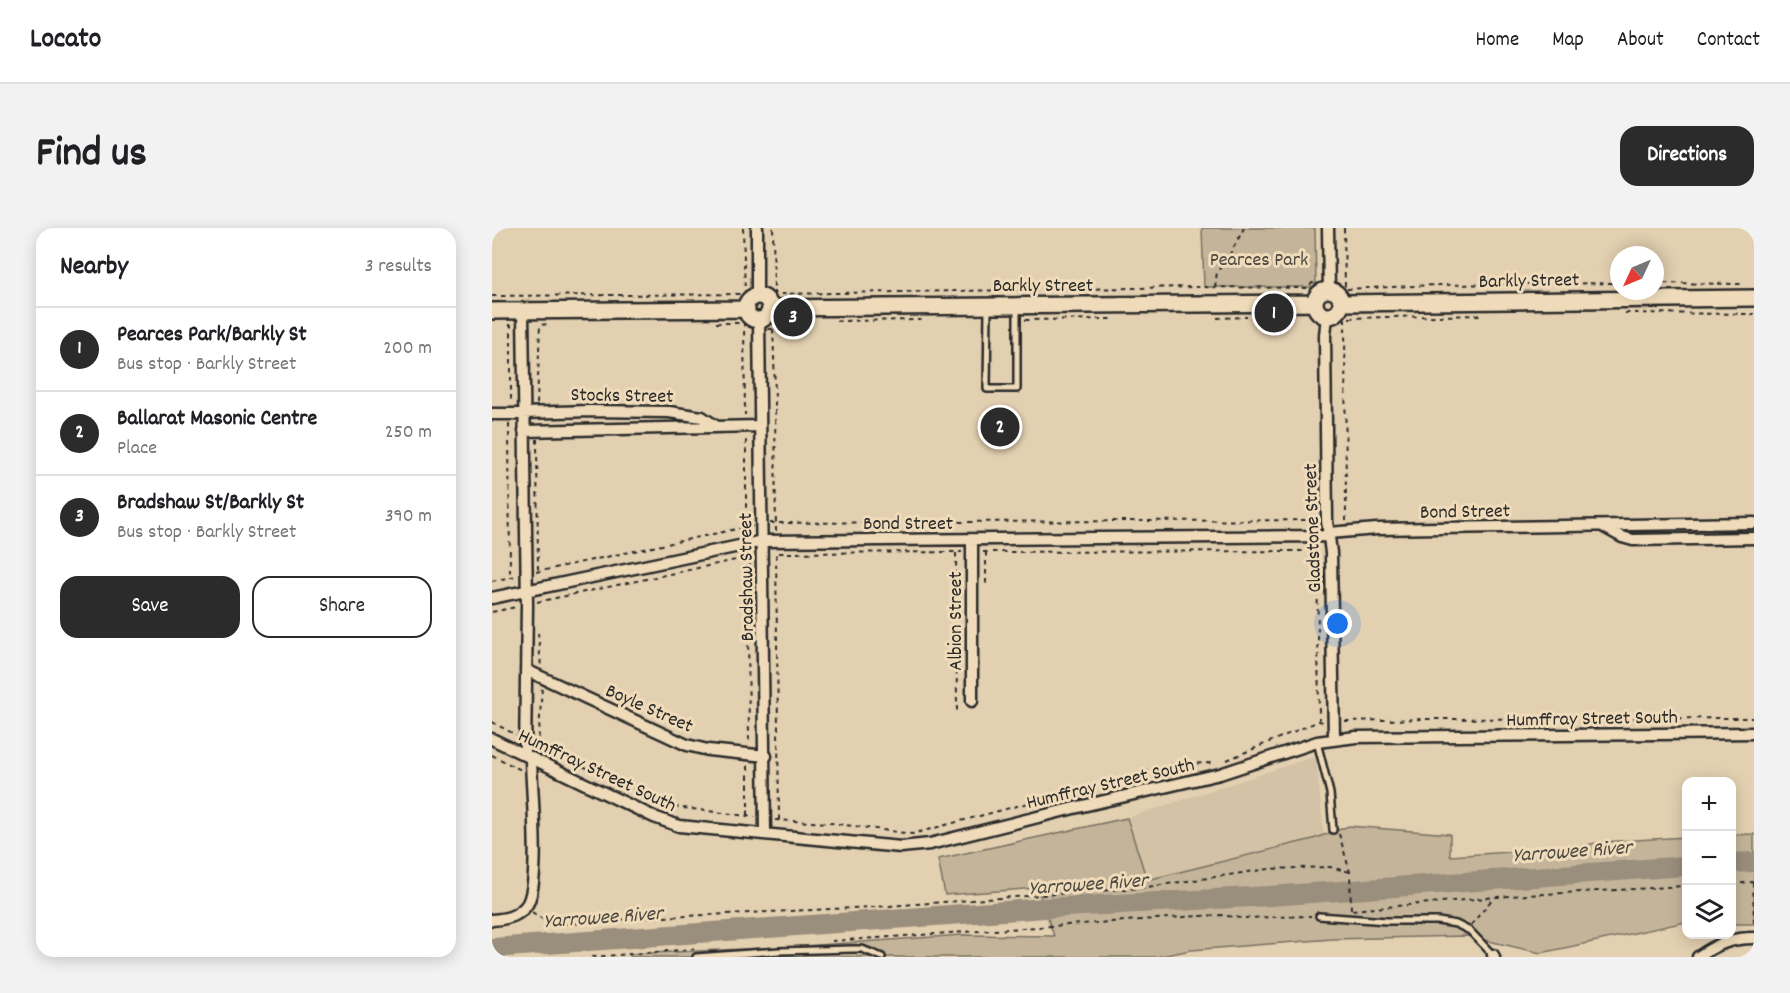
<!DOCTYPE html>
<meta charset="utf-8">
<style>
body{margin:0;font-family:Dekko,sans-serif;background:#f2f2f2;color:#202124}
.controls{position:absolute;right:18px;bottom:18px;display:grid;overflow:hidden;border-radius:12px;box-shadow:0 3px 15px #0003}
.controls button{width:54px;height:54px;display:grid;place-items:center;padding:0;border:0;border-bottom:2px solid #e0e0e0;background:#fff;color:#202124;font:30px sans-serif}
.compass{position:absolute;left:1118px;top:18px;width:54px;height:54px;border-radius:50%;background:#fff;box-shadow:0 3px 15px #0003;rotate:226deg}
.you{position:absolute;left:846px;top:396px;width:21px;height:21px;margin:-15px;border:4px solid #fff;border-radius:50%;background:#1a73e8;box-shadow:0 0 0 9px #1a73e833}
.badge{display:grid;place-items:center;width:39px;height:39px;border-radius:50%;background:#2b2b2b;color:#fff;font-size:20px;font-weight:700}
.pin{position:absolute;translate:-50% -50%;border:3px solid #fff;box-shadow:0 2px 6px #0006}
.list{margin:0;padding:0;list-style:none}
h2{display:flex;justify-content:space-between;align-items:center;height:78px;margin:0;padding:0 24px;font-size:26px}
h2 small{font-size:20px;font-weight:400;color:#757577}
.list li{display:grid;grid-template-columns:39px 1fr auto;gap:18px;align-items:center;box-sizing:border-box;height:84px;padding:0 24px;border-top:2px solid #e0e0e0}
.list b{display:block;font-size:22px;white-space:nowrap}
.list p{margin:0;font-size:20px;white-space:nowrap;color:#757577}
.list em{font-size:20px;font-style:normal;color:#757577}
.actions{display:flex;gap:12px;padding:18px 24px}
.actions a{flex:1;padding:14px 0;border:2px solid #2b2b2b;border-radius:18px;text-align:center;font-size:21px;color:#2b2b2b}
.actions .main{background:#2b2b2b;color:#fff}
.icon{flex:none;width:33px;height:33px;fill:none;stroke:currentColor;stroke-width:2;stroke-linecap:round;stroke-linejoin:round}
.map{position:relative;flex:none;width:1262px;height:729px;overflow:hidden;border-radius:18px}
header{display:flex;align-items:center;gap:36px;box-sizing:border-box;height:84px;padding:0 30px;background:#fff;border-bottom:2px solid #e0e0e0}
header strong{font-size:28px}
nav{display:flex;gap:33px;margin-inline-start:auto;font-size:21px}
.intro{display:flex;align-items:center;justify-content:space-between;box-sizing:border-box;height:144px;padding:0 36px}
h1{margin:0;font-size:42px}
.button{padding:15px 27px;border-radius:18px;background:#2b2b2b;color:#fff;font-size:21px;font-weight:700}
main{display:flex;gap:36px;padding:0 36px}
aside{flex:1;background:#fff;border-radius:18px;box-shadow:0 3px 15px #0003}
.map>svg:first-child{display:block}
</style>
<header>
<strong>Locato</strong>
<nav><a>Home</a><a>Map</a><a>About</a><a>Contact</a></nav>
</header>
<div class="intro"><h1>Find us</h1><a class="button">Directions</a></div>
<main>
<aside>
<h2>Nearby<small>3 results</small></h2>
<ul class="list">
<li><span class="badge">1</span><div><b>Pearces Park/Barkly St</b><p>Bus stop · Barkly Street</p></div><em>200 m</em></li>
<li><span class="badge">2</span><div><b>Ballarat Masonic Centre</b><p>Place</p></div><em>250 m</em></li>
<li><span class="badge">3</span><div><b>Bradshaw St/Barkly St</b><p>Bus stop · Barkly Street</p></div><em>390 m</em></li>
</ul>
<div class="actions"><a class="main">Save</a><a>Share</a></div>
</aside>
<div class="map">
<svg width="1262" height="729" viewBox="0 0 1262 729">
<rect width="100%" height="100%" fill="#e3d0b1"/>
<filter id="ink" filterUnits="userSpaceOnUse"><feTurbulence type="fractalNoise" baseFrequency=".0167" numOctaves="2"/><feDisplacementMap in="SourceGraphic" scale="12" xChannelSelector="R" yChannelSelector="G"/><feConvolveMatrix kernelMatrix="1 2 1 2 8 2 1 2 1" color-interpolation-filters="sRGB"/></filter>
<g filter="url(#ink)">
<path fill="#d4c2a6" d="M824 528 832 608 655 652 635 590Z"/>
<path fill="#c4b59a" stroke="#787062" stroke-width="1.5" d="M710 0H823L824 59H712Z
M635 590 655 652 821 611 857 598 958 606V628L1080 620 1109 614 1194 609V694L1049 725 975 708 840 711 699 722 664 729H139L137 726 296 719 471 707 562 708 545 660 453 667 446 631Z
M1262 606V696H1240V607Z"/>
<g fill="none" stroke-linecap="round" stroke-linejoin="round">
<path stroke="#9a8e7b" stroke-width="20" d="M1240 635 1262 634
M0 720 553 680 778 668 1194 638"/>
<defs>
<path id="lane" d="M496 80 495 161H525V79
M825 514 838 565 841 602
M827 688 895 693H946L964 696 978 703 1001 727
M204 729 287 723 360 721H370L390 729"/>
<path id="street" d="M836 0 837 62
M265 69V0
M31 83 35 377 33 527
M835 88 833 107 835 293 839 325 842 511
M267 92 273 606
M31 185 98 183 177 184 210 189 225 199
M0 186H31
M32 203 268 198
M1112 299 1130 309 1141 312 1262 310
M837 305 885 301 1262 295
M480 312V473
M0 370 271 313 837 308
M34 442 195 517 216 522 274 528
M0 511 162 589 187 598 409 619 438 616 582 580 728 546 825 514 864 509 1262 505
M0 692C13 691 25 689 34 678 50 657 39 560 39 530
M1001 727 1002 729
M1206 729C1225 716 1239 710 1262 710"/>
<path id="secondary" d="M823 75a13 13 0 1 1 26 0a13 13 0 1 1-26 0Z
M254 80a12 12 0 1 1 24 0a12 12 0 1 1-24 0Z
M849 75 1262 70
M278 80 823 75
M0 83 255 81"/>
</defs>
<use href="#lane" stroke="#2b2b2b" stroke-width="10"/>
<use href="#street" stroke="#2b2b2b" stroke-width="15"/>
<use href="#secondary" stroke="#2b2b2b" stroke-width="20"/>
<path stroke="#2b2b2b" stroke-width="2" stroke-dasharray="4.5 4.5" stroke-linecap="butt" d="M281 0 282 65 286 66 702 59 816 60 820 55H827
M852 0 853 61 944 57 1127 55
M1163 55 1250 56
M723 59 725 44 736 30 752 0
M0 68 253 66 251 0
M1133 85 1262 86
M725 90 755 89
M533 92 620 91
M344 93 431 92
M224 95H252L253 187
M17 97H19V176
M276 101H281V94H284
M281 101C284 168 283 236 284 303
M45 176 48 97 56 96
M17 196 18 349
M45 211 46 343
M854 293 853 90 989 87
M278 295 824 292
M256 305 254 299 261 298
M825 318 827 492
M491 324 824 323
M494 324V359
M464 325 465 485
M44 344 254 299V208
M0 353 24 348
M45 374 258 329 256 394 257 516
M0 384 24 379
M46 405 49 439
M853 493 933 491 1262 490
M0 494 24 507
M42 517 184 579 263 589
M46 519 50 459
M0 527 29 542
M735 532 827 493 832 494
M256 587V536
M283 592 339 595 420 606 683 536 723 535
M287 592 284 325 470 324
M847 606 858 644 859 682
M1261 654 1262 699
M1240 656 1261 654
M860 682 1017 668 1194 658
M40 684 52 692 76 696 151 690 382 679 648 660 777 641 838 639 858 644
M979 697 1002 669
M340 713 707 688 729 687 749 690 819 688
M100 729 202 721"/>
<use href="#lane" stroke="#efdbb9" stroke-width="5"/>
<use href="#street" stroke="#efdbb9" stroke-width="10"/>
<use href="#secondary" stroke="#efdbb9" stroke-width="15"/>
</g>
</g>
<g text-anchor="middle" stroke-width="6" stroke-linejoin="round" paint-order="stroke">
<g font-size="20" fill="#4a4741" stroke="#efdbb9">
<text x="767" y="37">Pearces Park</text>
</g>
<g font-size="20" fill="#2b2b2b" stroke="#efdbb9">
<text transform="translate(1037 51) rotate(-1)" y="7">Barkly Street</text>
<text x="551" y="63">Barkly Street</text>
<text transform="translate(130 166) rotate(1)" y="7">Stocks Street</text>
<text transform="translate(973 282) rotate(-1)" y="7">Bond Street</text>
<text x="416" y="301">Bond Street</text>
<text transform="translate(819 300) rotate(-92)" y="7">Gladstone Street</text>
<text transform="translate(253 349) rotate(-91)" y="7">Bradshaw Street</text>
<text transform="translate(462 393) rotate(-90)" y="7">Albion Street</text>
<text transform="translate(158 479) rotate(24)" y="7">Boyle Street</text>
<text transform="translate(1100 489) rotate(-1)" y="7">Humffray Street South</text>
<text transform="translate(106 541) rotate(25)" y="7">Humffray Street South</text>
<text transform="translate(618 554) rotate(-13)" y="7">Humffray Street South</text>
</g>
<g font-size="21" font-style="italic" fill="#4c4943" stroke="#efdbb9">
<text transform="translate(1080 622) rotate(-4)" y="7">Yarrowee River</text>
<text transform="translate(596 655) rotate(-4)" y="7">Yarrowee River</text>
<text transform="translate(111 688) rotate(-4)" y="7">Yarrowee River</text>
</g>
</g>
</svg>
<div class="controls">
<button>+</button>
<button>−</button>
<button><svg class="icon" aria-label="layers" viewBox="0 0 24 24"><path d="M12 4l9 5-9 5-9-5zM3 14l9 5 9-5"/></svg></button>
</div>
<svg class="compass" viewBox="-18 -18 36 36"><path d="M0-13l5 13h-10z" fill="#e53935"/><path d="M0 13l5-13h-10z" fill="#757577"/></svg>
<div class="you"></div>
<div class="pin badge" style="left:782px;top:85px">1</div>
<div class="pin badge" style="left:508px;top:199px">2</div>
<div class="pin badge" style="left:301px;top:89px">3</div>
</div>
</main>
